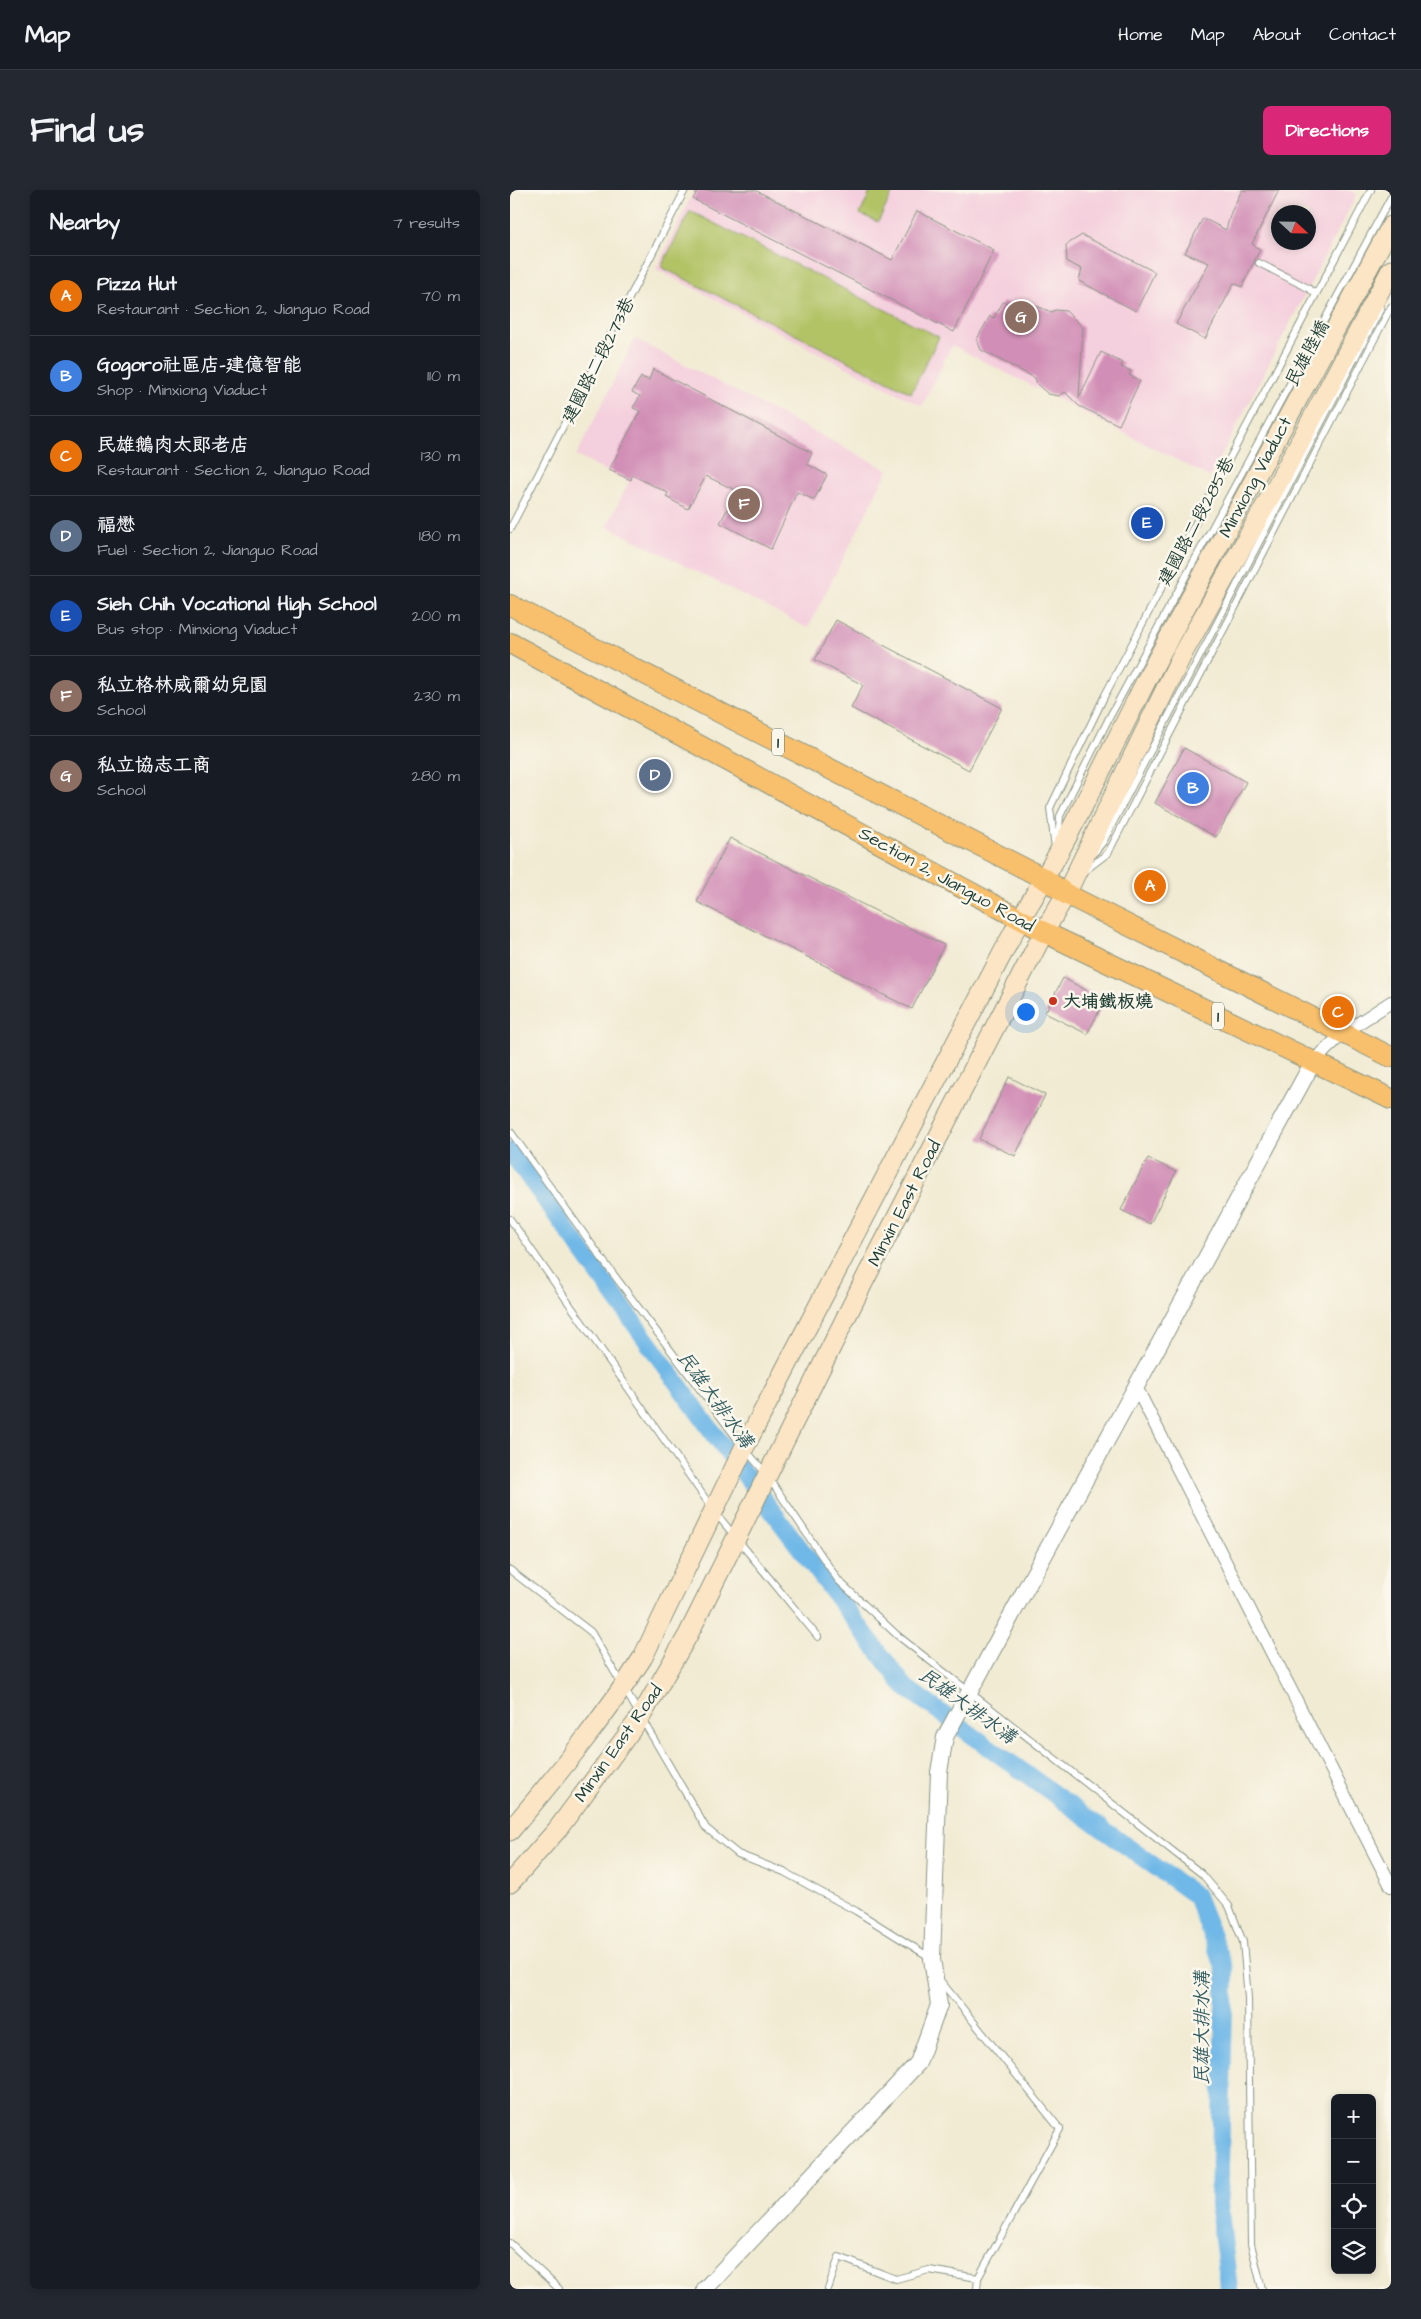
<!DOCTYPE html>
<meta charset="utf-8">
<style>
body{margin:0;font-family:"Architects Daughter","LXGW WenKai TC",sans-serif;background:#242831;color:#f1f3f6}
.controls{position:absolute;right:15px;bottom:15px;display:grid;overflow:hidden;border-radius:8px;box-shadow:0 2px 8px #0003}
.controls button{width:45px;height:45px;display:grid;place-items:center;padding:0;border:0;border-bottom:1px solid #363941;background:#171b24;color:#f1f3f6;font:25px sans-serif}
.compass{position:absolute;left:761px;top:15px;width:45px;height:45px;border-radius:50%;background:#171b24;box-shadow:0 2px 8px #0003;rotate:112deg}
.you{position:absolute;left:515px;top:821px;width:18px;height:18px;margin:-12px;border:4px solid #fff;border-radius:50%;background:#1a73e8;box-shadow:0 0 0 8px #1a73e833}
.badge{display:grid;place-items:center;width:32px;height:32px;border-radius:50%;background:#db2777;color:#fff;font-size:16px;font-weight:700}
.pin{position:absolute;translate:-50% -50%;border:2px solid #fff;box-shadow:0 1px 5px #0006}
.list{margin:0;padding:0;list-style:none}
h2{display:flex;justify-content:space-between;align-items:center;height:65px;margin:0;padding:0 20px;font-size:21px}
h2 small{font-size:16px;font-weight:400;color:#9ea1a6}
.list li{display:grid;grid-template-columns:32px 1fr auto;gap:15px;align-items:center;box-sizing:border-box;height:80px;padding:0 20px;border-top:1px solid #363941}
.list b{display:block;font-size:19px;white-space:nowrap}
.list p{margin:0;font-size:16px;white-space:nowrap;color:#9ea1a6}
.list em{font-size:16px;font-style:normal;color:#9ea1a6}
.icon{flex:none;width:28px;height:28px;fill:none;stroke:currentColor;stroke-width:2;stroke-linecap:round;stroke-linejoin:round}
.map{position:relative;flex:none;width:881px;height:2099px;overflow:hidden;border-radius:8px}
header{display:flex;align-items:center;gap:30px;box-sizing:border-box;height:70px;padding:0 25px;background:#171b24;border-bottom:1px solid #363941}
header strong{font-size:24px}
nav{display:flex;gap:28px;margin-inline-start:auto;font-size:18px}
.intro{display:flex;align-items:center;justify-content:space-between;box-sizing:border-box;height:120px;padding:0 30px}
h1{margin:0;font-size:35px}
.button{padding:12px 22px;border-radius:8px;background:#db2777;color:#fff;font-size:18px;font-weight:700}
main{display:flex;gap:30px;padding:0 30px}
aside{flex:1;background:#171b24;border-radius:8px;box-shadow:0 2px 8px #0003}
.map>svg:first-child{display:block}
</style>
<header>
<strong>Map</strong>
<nav><a>Home</a><a>Map</a><a>About</a><a>Contact</a></nav>
</header>
<div class="intro"><h1>Find us</h1><a class="button">Directions</a></div>
<main>
<aside>
<h2>Nearby<small>7 results</small></h2>
<ul class="list">
<li><span class="badge" style="background:#e8710a">A</span><div><b>Pizza Hut</b><p>Restaurant · Section 2, Jianguo Road</p></div><em>70 m</em></li>
<li><span class="badge" style="background:#3f7fe0">B</span><div><b>Gogoro社區店-建億智能</b><p>Shop · Minxiong Viaduct</p></div><em>110 m</em></li>
<li><span class="badge" style="background:#e8710a">C</span><div><b>民雄鵝肉太郎老店</b><p>Restaurant · Section 2, Jianguo Road</p></div><em>130 m</em></li>
<li><span class="badge" style="background:#5c6f8a">D</span><div><b>福懋</b><p>Fuel · Section 2, Jianguo Road</p></div><em>180 m</em></li>
<li><span class="badge" style="background:#1a4fb4">E</span><div><b>Sieh Chih Vocational High School</b><p>Bus stop · Minxiong Viaduct</p></div><em>200 m</em></li>
<li><span class="badge" style="background:#8d6e63">F</span><div><b>私立格林威爾幼兒園</b><p>School</p></div><em>230 m</em></li>
<li><span class="badge" style="background:#8d6e63">G</span><div><b>私立協志工商</b><p>School</p></div><em>280 m</em></li>
</ul>
</aside>
<div class="map">
<svg width="881" height="2099" viewBox="0 0 881 2099">
<rect width="100%" height="100%" fill="#fbf7ec"/>
<filter id="ink" filterUnits="userSpaceOnUse"><feTurbulence type="fractalNoise" baseFrequency=".02" numOctaves="2"/><feDisplacementMap in="SourceGraphic" scale="10" xChannelSelector="R" yChannelSelector="G"/><feConvolveMatrix kernelMatrix="1 2 1 2 8 2 1 2 1" color-interpolation-filters="sRGB"/></filter>
<filter id="wash" filterUnits="userSpaceOnUse"><feTurbulence type="fractalNoise" baseFrequency=".0096" numOctaves="4" result="noise"/><feDisplacementMap in="SourceGraphic" scale="20" xChannelSelector="R" yChannelSelector="G"/><feGaussianBlur stdDeviation="1.12" result="paint"/><feColorMatrix in="noise" values="0 0 0 0 0 0 0 0 0 0 0 0 0 0 0 0 0 1.4 0 .05"/><feComposite in="paint" operator="in"/></filter>
<g filter="url(#wash)">
<rect width="100%" height="100%" fill="#f1ebd3"/>
<path fill="#f4cfdd" fill-rule="evenodd" d="M184 0H839L847 4 700 287 442 155 412 216 146 79ZM768 22H798V52H768Z
M125 149 378 280 298 438 97 336 119 292 66 266Z"/>
<path fill="#b2c366" stroke="#68804d" d="M361 0H384L368 32 350 24Z
M180 21 429 147 401 203 151 77Z"/>
<g fill="none" stroke-linecap="round" stroke-linejoin="round">
<path stroke="#70b8e7" stroke-width="18" d="M0 961 204 1244 395 1497 686 1706 715 1779 709 2014 719 2099"/>
</g>
<g id="blocks">
<path fill="#d18eb6" d="M188 0H245L382 70 407 21 484 60 444 142 183 9Z
M732 0H769L742 54 750 59 732 97 724 93 695 149 666 134 699 73 675 63 693 28 716 40 721 22Z
M572 45 645 82 626 121 569 91 572 79 557 72 556 55Z
M515 111 541 122 545 120 556 121 573 138 569 208 591 162 613 173 611 177 621 181 619 185 630 191 609 235 569 216 555 202 549 206 538 204 527 194 525 188 471 160 467 149 480 126 484 128 493 112 505 114Z
M143 179 302 263 297 274 317 285 304 310 287 302 261 359 210 333 227 301 196 286 178 319 156 307 158 303 122 285 121 290 99 280 130 221 123 218 130 206 122 202 131 187 139 190Z
M326 430 492 518 459 580 341 518 353 495 305 470Z
M674 558 736 592 706 647 645 613Z
M220 648 434 755 402 819 187 712Z
M553 788 595 810 577 844 535 823Z
M499 887 535 905 505 966 469 949Z
M638 968 666 982 640 1034 611 1020Z"/>
</g>
</g>
<g filter="url(#ink)">
<use href="#blocks" fill-opacity="0" stroke="#889484" stroke-width="1"/>
<g fill="none" stroke-linecap="round" stroke-linejoin="round">
<defs>
<path id="service" d="M749 73 798 98 806 104
M0 339 175 0
M548 651 550 626 598 530 881 7
M545 658 540 618 595 505 861 0
M585 662 593 652 871 118
M573 682 598 663 881 117
M0 941 95 1073 234 1258 257 1285 328 1390 387 1445 692 1684 719 1716 733 1752 738 1808 741 2054 752 2099
M0 1029 204 1321 308 1447
M0 1380 81 1442 196 1638 228 1664 274 1682 346 1721 421 1768
M429 1789 550 1939 468 2088 467 2099
M0 2053 49 2099
M318 2099 329 2067 386 2089 419 2080 468 2088"/>
<path id="minor" d="M803 872 832 844 881 812
M626 1197 881 1696"/>
<path id="tertiary" d="M195 2099 408 1873 429 1815 422 1769 429 1582 435 1547 803 872"/>
<path id="secondary" d="M0 1641C47 1585 94 1528 133 1467L234 1258 511 728C562 645 602 556 647 470 724 325 803 181 881 36
M0 1693 47 1640 130 1528 178 1445 354 1091 534 742 556 704 673 463 768 293 881 80"/>
<path id="primary" d="M0 415 535 689 556 704 881 867
M0 453 534 742 881 909"/>
</defs>
<use href="#service" stroke="#889484" stroke-width="8"/>
<use href="#minor" stroke="#889484" stroke-width="14"/>
<use href="#tertiary" stroke="#889484" stroke-width="18"/>
<use href="#secondary" stroke="#889484" stroke-width="21"/>
<use href="#primary" stroke="#889484" stroke-width="22"/>
<use href="#service" stroke="#fff" stroke-width="6"/>
<use href="#minor" stroke="#fff" stroke-width="12"/>
<use href="#tertiary" stroke="#fff" stroke-width="16"/>
<use href="#secondary" stroke="#fce5c4" stroke-width="19"/>
<use href="#primary" stroke="#f8bf6c" stroke-width="20"/>
</g>
</g>
<circle fill="#c8321e" stroke="#fbf7ec" stroke-width="2" cx="543" cy="811" r="5"/>
<g text-anchor="middle" stroke-width="5" stroke-linejoin="round" paint-order="stroke">
<g fill="#fbf7ec" stroke="#61756b" stroke-width="1">
<rect x="262" y="538.5" width="12" height="27" rx="4"/>
<rect x="702" y="812.5" width="12" height="27" rx="4"/>
</g>
<g font-size="16" font-weight="bold" fill="#1f3d34">
<text x="268" y="558">1</text>
<text x="708" y="832">1</text>
</g>
<g font-size="18" fill="#1f3d34" stroke="#fbf7ec">
<text transform="translate(797 163) rotate(-62)" y="6">民雄陸橋</text>
<text transform="translate(88 170) rotate(-63)" y="6">建國路二段273巷</text>
<text transform="translate(745 287) rotate(-62)" y="6">Minxiong Viaduct</text>
<text transform="translate(686 331) rotate(-62)" y="6">建國路二段285巷</text>
<text transform="translate(437 689) rotate(29)" y="6">Section 2, Jianguo Road</text>
<text transform="translate(394 1013) rotate(-63)" y="6">Minxin East Road</text>
<text transform="translate(108 1553) rotate(-55)" y="6">Minxin East Road</text>
</g>
<g font-size="18" font-weight="bold" fill="#1f3d34" stroke="#fbf7ec" text-anchor="start">
<text x="553" y="817">大埔鐵板燒</text>
</g>
<g font-size="19" font-style="italic" fill="#335c61" stroke="#fbf7ec">
<text transform="translate(206 1209) rotate(54)" y="7">民雄大排水溝</text>
<text transform="translate(458 1515) rotate(36)" y="7">民雄大排水溝</text>
<text transform="translate(691 1838) rotate(-90)" y="7">民雄大排水溝</text>
</g>
</g>
</svg>
<div class="controls">
<button>+</button>
<button>−</button>
<button><svg class="icon" aria-label="locate" viewBox="0 0 24 24"><circle cx="12" cy="12" r="6"/><path d="M12 2v4M12 18v4M2 12h4M18 12h4"/></svg></button>
<button><svg class="icon" aria-label="layers" viewBox="0 0 24 24"><path d="M12 4l9 5-9 5-9-5zM3 14l9 5 9-5"/></svg></button>
</div>
<svg class="compass" viewBox="-18 -18 36 36"><path d="M0-13l5 13h-10z" fill="#e53935"/><path d="M0 13l5-13h-10z" fill="#9ea1a6"/></svg>
<div class="you"></div>
<div class="pin badge" style="left:640px;top:696px;background:#e8710a">A</div>
<div class="pin badge" style="left:683px;top:598px;background:#3f7fe0">B</div>
<div class="pin badge" style="left:828px;top:822px;background:#e8710a">C</div>
<div class="pin badge" style="left:145px;top:585px;background:#5c6f8a">D</div>
<div class="pin badge" style="left:637px;top:333px;background:#1a4fb4">E</div>
<div class="pin badge" style="left:234px;top:314px;background:#8d6e63">F</div>
<div class="pin badge" style="left:511px;top:127px;background:#8d6e63">G</div>
</div>
</main>
